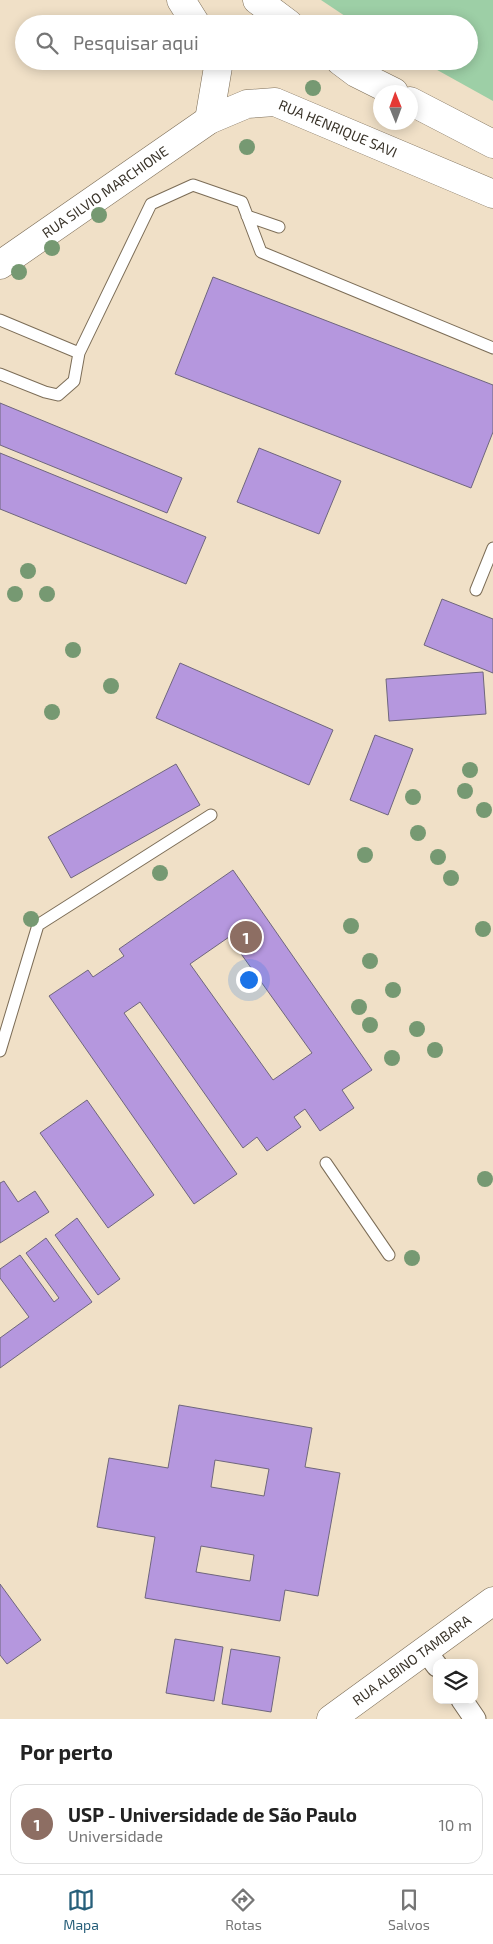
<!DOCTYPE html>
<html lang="pt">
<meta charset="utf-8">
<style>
body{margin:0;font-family:"Exo 2",sans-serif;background:#f6f6f6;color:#222}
.controls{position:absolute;right:15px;bottom:15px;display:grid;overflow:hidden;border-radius:10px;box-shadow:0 2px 12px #0003}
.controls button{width:45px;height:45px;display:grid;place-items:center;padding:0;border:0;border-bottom:1px solid #e0e0e0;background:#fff;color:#222;font:25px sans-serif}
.compass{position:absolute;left:373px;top:85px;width:45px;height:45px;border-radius:50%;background:#fff;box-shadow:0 2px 12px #0003;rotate:359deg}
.you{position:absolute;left:248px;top:979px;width:18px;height:18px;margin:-12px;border:4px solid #fff;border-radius:50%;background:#1a73e8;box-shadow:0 0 0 8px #1a73e833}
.badge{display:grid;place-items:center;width:32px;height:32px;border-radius:50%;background:#275f7a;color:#fff;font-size:16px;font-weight:700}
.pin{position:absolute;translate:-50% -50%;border:2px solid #fff;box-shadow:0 1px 5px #0006}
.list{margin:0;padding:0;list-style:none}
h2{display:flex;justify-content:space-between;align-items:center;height:65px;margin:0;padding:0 20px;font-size:21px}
h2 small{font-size:16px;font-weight:400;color:#767676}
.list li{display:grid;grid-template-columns:32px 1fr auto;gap:15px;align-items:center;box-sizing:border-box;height:80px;margin:0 10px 10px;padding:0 10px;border:1px solid #e0e0e0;border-radius:15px}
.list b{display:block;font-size:19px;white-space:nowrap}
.list p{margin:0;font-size:16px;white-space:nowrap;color:#767676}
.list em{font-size:16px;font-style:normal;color:#767676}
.icon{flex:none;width:28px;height:28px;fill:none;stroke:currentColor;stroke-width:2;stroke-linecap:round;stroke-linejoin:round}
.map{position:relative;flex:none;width:493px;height:1719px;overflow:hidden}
.search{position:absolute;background:#fff;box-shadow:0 2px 12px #0003;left:15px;right:15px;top:15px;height:55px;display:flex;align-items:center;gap:12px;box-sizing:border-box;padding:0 18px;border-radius:28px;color:#767676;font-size:19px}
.sheet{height:155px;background:#fff}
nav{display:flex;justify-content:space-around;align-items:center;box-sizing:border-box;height:70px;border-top:1px solid #e0e0e0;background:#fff;font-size:14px;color:#767676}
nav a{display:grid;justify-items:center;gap:2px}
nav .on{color:#275f7a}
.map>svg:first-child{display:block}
</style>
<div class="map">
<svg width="493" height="1719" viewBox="0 0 493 1719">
<rect width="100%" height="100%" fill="#f0e0c7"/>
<path fill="#9dcfa6" d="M321 0H493V101L421 61H469V24H357Z"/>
<path fill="#b597de" stroke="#6f667d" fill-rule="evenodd" d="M213 277 493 385V432L471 488 175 374Z
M0 403 182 478 167 513 0 445Z
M259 448 341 481 319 534 237 502Z
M0 453 206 537 186 584 0 509Z
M442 599 493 619V673L424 645Z
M180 663 333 730 309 785 156 718Z
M483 672 486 714 389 721 386 679Z
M375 735 413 749 388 815 350 800Z
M176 764 200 805 71 878 48 837Z
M233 870 372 1070 342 1090 354 1108 320 1131 305 1109 294 1117 301 1127 267 1151 257 1137 243 1148 140 1002 124 1013 237 1174 194 1204 49 996 88 970 93 977 124 956 119 949ZM229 937 312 1053 273 1080 190 964Z
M87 1100 154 1195 108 1228 40 1133Z
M4 1181 18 1202 35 1191 49 1212 0 1243V1183Z
M77 1218 120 1279 98 1295 55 1235Z
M46 1238 92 1302 0 1368V1338L29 1317 0 1278V1269L20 1255 54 1302 59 1298 26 1253Z
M179 1405 312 1428 305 1467 340 1473 318 1596 285 1590 280 1621 145 1598 155 1537 97 1527 109 1458 168 1468ZM215 1460 269 1469 264 1496 211 1487ZM201 1546 254 1555 250 1581 196 1572Z
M0 1584 41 1640 7 1664 0 1655Z
M175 1639 223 1647 214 1701 166 1693Z
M231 1649 280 1657 271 1712 222 1704Z"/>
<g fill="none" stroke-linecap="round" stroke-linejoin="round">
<defs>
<path id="service" d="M247 216 279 227
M0 320 79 353 74 381 58 395 45 392 0 374
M79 353 151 204 193 185 242 202 261 252 493 348
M476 590 493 548
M0 1051 38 925 211 815
M326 1163 389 1255"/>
<path id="minor" d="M425 1650 437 1666
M462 1700 475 1719"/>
<g id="tertiary">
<path d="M181 0 196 24"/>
<path d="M257 0 289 24"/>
<path d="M340 61 356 73 394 92"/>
<path d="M410 101 493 144"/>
<path d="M209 120 219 61"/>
<path id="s1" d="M0 265 209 120 247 104 275 102 493 194"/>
<path id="s2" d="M331 1719 493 1601"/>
</g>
</defs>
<use href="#service" stroke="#7c6d57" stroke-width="13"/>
<use href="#minor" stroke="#7c6d57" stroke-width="23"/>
<use href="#tertiary" stroke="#7c6d57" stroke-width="29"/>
<use href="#service" stroke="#fff" stroke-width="11"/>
<use href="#minor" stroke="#fff" stroke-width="21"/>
<use href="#tertiary" stroke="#fff" stroke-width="28"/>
</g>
<g fill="#769972">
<circle cx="313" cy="88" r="8"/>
<circle cx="247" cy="147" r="8"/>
<circle cx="99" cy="215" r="8"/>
<circle cx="52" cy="248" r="8"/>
<circle cx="19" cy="272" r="8"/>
<circle cx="28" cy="571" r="8"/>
<circle cx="15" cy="594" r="8"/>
<circle cx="47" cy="594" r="8"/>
<circle cx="73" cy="650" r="8"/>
<circle cx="111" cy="686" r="8"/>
<circle cx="52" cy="712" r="8"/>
<circle cx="470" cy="770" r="8"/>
<circle cx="465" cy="791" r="8"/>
<circle cx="413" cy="797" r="8"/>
<circle cx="484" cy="810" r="8"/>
<circle cx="418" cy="833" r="8"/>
<circle cx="365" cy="855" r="8"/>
<circle cx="438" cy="857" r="8"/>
<circle cx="160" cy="873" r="8"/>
<circle cx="451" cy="878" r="8"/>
<circle cx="31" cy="919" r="8"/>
<circle cx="351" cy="926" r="8"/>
<circle cx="483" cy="929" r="8"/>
<circle cx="370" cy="961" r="8"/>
<circle cx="393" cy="990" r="8"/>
<circle cx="359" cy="1007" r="8"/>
<circle cx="370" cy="1025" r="8"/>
<circle cx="417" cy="1029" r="8"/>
<circle cx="435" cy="1050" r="8"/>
<circle cx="392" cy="1058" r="8"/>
<circle cx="485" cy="1179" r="8"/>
<circle cx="412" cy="1258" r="8"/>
</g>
<g text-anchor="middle" stroke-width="5" stroke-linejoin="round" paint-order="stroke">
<g font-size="14" fill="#3a342a" stroke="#feedd4">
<text dy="5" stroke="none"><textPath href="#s1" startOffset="392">RUA HENRIQUE SAVI</textPath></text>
<text dy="5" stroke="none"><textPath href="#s1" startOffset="128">RUA SILVIO MARCHIONE</textPath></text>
<text dy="5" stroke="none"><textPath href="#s2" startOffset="100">RUA ALBINO TAMBARA</textPath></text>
</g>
</g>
</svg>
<div class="controls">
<button><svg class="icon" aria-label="layers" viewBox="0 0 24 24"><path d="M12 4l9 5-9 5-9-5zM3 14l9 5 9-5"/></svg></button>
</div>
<svg class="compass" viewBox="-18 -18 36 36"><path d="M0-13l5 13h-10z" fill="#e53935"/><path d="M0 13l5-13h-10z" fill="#767676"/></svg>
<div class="you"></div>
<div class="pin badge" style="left:246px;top:937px;background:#8d6e63">1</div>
<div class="search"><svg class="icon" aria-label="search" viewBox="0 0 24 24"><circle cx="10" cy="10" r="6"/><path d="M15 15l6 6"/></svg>Pesquisar aqui</div>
</div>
<section class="sheet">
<h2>Por perto<small></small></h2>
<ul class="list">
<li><span class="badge" style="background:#8d6e63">1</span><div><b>USP - Universidade de São Paulo</b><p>Universidade</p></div><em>10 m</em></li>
</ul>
</section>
<nav>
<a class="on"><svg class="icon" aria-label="map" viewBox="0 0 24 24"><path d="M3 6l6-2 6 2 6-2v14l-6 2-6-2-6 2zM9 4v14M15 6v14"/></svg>Mapa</a>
<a><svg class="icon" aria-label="directions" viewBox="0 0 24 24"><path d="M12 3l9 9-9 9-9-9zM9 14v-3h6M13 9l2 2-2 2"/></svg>Rotas</a>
<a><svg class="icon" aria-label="saved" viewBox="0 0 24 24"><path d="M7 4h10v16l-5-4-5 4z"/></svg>Salvos</a>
</nav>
